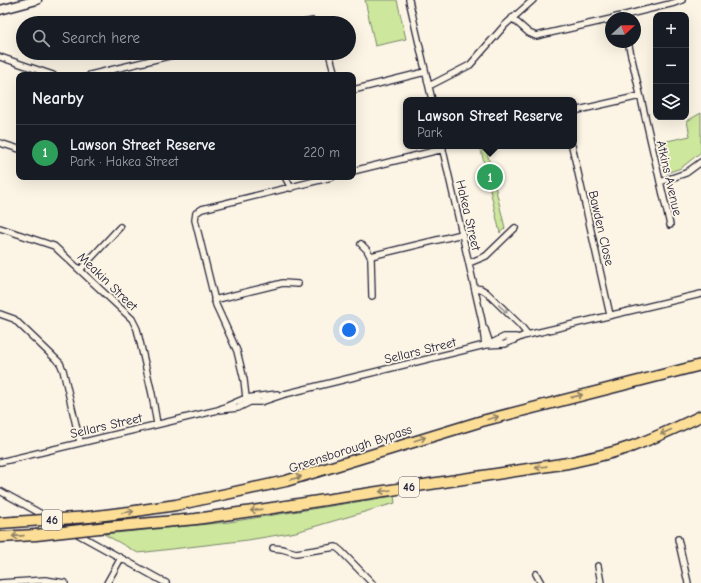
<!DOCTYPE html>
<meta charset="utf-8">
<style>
body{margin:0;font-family:"Comic Neue",sans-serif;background:#242831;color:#f1f3f6}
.controls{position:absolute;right:12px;top:12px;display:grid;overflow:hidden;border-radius:8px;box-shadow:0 4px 16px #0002}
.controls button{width:36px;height:36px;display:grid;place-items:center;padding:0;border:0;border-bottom:1px solid #363941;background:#171b24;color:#f1f3f6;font:20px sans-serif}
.compass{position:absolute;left:605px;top:12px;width:36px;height:36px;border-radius:50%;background:#171b24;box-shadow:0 4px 16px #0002;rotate:69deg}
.you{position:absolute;left:349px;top:330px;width:14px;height:14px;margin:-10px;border:3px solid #fff;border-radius:50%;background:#1a73e8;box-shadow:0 0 0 6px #1a73e833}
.badge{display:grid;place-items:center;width:26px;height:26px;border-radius:50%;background:#0b8043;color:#fff;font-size:13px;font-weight:700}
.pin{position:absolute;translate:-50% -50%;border:2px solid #fff;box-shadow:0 1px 4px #0006}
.popup{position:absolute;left:403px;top:97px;width:174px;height:52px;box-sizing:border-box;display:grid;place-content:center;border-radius:8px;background:#171b24;filter:drop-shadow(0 1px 3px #0005);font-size:13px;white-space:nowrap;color:#9ea1a6}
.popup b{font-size:15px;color:#f1f3f6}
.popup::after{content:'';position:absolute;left:50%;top:100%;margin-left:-8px;border:8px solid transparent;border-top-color:#171b24}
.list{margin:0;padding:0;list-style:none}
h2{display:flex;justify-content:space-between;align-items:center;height:52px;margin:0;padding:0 16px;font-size:17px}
h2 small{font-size:13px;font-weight:400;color:#9ea1a6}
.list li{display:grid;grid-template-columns:26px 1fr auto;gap:12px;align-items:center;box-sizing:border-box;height:56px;padding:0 16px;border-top:1px solid #363941}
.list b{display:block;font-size:15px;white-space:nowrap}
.list p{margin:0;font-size:13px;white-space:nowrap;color:#9ea1a6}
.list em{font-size:13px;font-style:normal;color:#9ea1a6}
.icon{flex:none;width:22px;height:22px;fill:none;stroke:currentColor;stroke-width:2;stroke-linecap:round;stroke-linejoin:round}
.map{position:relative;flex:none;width:701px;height:583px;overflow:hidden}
.search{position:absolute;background:#171b24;box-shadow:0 4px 16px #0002;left:16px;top:16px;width:340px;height:44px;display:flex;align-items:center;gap:10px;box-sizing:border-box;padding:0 14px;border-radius:22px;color:#9ea1a6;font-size:15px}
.panel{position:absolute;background:#171b24;box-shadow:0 4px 16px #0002;left:16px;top:72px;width:340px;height:108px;border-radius:8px}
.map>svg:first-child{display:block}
</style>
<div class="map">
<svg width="701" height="583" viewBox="0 0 701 583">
<rect width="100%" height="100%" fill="#fcf5e5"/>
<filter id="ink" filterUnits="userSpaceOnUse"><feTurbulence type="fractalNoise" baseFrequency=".025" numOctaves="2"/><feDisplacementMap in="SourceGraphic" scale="8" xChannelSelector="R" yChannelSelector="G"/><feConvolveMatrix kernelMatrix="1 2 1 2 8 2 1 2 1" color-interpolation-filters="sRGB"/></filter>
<g filter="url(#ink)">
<path fill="#cde79c" stroke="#78846c" d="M365 0H397L406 39 375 46Z
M701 113V152L681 168 667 173 664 170 658 143 690 136 687 121Z
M479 146H485L486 148 505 228 500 233 481 150Z
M394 496 395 503 296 532 248 540 138 553 104 534 229 522Z"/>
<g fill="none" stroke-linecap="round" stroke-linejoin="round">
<defs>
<path id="street" d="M409 0 432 100
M512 18 529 33 536 36 611 19
M613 18 674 3 682 0
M303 23 313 21 320 23
M628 42 670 225
M329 53 335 75
M0 57 53 75
M90 75 181 53
M429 86 470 65 505 25 533 0
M353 90 425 72
M574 111 640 96
M0 143 19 149
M442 146 482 321 485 345
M572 146 610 315
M353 171 443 149
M285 177 291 188
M660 182 686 173 701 162
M0 228 54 246 132 319 137 329 152 394 157 424
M361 244 367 250 371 258 372 296
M371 256 462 234
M469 263 486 256 515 228
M80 270 120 227
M475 288 481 289 486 292 520 325 528 335
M214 300 283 283 298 284
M0 314 14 319 60 363 63 370 80 442
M485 329 490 344
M492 343 504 337H516
M250 402 246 398 244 380 237 351 216 305 195 220 196 213 202 209 332 177
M218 410 238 408 250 402H261L285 394 485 345 505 344 523 336 701 294
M0 462 218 410 246 398 277 394
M0 491 166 583
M678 539 688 583
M273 548 282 549 296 553 336 547 341 551 372 583
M598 566 601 583
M536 574 541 583
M0 583 45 580 65 583
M107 583 121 558"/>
<path id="secondary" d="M0 10 37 0"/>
<path id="highway" d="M89 517 129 512 176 505 286 481 482 421 701 365
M0 523 14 522
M108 527 196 519 266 509 568 463C589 458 610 454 630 447 655 438 678 427 701 416
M0 537 36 535"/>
</defs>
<use href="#street" stroke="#22223b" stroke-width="8"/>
<use href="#secondary" stroke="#22223b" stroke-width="11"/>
<use href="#highway" stroke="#22223b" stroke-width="13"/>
<use href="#street" stroke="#fcf5e5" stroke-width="5.5"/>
<use href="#secondary" stroke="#fcf5e5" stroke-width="8"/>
<use href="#highway" stroke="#fcde96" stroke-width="10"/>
<defs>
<path id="highway-bridge" d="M14 522 89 517
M36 535 108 527"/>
</defs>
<use href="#highway-bridge" stroke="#22223b" stroke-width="13" stroke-linecap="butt"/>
<use href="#highway-bridge" stroke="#fcde96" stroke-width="10"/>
</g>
<defs><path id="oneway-shaft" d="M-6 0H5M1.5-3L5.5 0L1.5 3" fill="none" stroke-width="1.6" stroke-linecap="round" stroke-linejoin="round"/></defs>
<use stroke="#9a9698" href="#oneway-shaft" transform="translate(503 309) rotate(44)"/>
<g stroke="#8f8068">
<use href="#oneway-shaft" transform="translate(577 396) rotate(-13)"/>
<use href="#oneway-shaft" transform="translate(493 418) rotate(-15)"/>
<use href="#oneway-shaft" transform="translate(666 432) rotate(156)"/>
<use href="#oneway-shaft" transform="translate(420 439) rotate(-18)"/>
<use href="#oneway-shaft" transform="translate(541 467) rotate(172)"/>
<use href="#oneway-shaft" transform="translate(296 478) rotate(-16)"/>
<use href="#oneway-shaft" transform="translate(385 491) rotate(171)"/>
<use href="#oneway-shaft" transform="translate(256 510) rotate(172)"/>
<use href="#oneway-shaft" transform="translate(128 512) rotate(-7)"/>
<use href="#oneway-shaft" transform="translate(18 536) rotate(176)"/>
</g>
</g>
<g text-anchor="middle" stroke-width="3.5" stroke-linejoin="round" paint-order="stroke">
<g fill="#fcf5e5" stroke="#63616e" stroke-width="1">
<rect x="399" y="477" width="20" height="20" rx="3"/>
<rect x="42" y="510" width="20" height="20" rx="3"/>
</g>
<g font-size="12" font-weight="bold" fill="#22223b">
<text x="409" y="491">46</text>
<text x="52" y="524">46</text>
</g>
<g font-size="13" fill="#22223b" stroke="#fcf5e5">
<text transform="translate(670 178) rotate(77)" y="5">Atkins Avenue</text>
<text transform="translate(469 215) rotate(77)" y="5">Hakea Street</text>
<text transform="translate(602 228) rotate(77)" y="5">Bawden Close</text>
<text transform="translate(108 281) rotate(44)" y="5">Meakin Street</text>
<text transform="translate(420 350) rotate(-14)" y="5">Sellars Street</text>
<text transform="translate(106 425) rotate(-13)" y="5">Sellars Street</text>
<text transform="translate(350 448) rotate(-18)" y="5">Greensborough Bypass</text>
</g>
</g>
</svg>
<div class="controls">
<button>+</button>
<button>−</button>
<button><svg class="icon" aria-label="layers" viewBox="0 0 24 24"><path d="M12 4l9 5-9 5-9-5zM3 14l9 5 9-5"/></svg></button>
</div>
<svg class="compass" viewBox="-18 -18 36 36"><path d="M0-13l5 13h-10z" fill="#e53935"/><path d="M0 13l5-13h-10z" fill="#9ea1a6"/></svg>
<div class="you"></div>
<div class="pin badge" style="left:490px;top:177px;background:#2e9e5b">1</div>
<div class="popup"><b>Lawson Street Reserve</b>Park</div>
<div class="search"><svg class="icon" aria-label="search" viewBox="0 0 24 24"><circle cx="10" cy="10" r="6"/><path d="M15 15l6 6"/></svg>Search here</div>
<section class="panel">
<h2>Nearby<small></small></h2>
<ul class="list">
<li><span class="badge" style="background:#2e9e5b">1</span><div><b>Lawson Street Reserve</b><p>Park · Hakea Street</p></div><em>220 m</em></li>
</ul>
</section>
</div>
